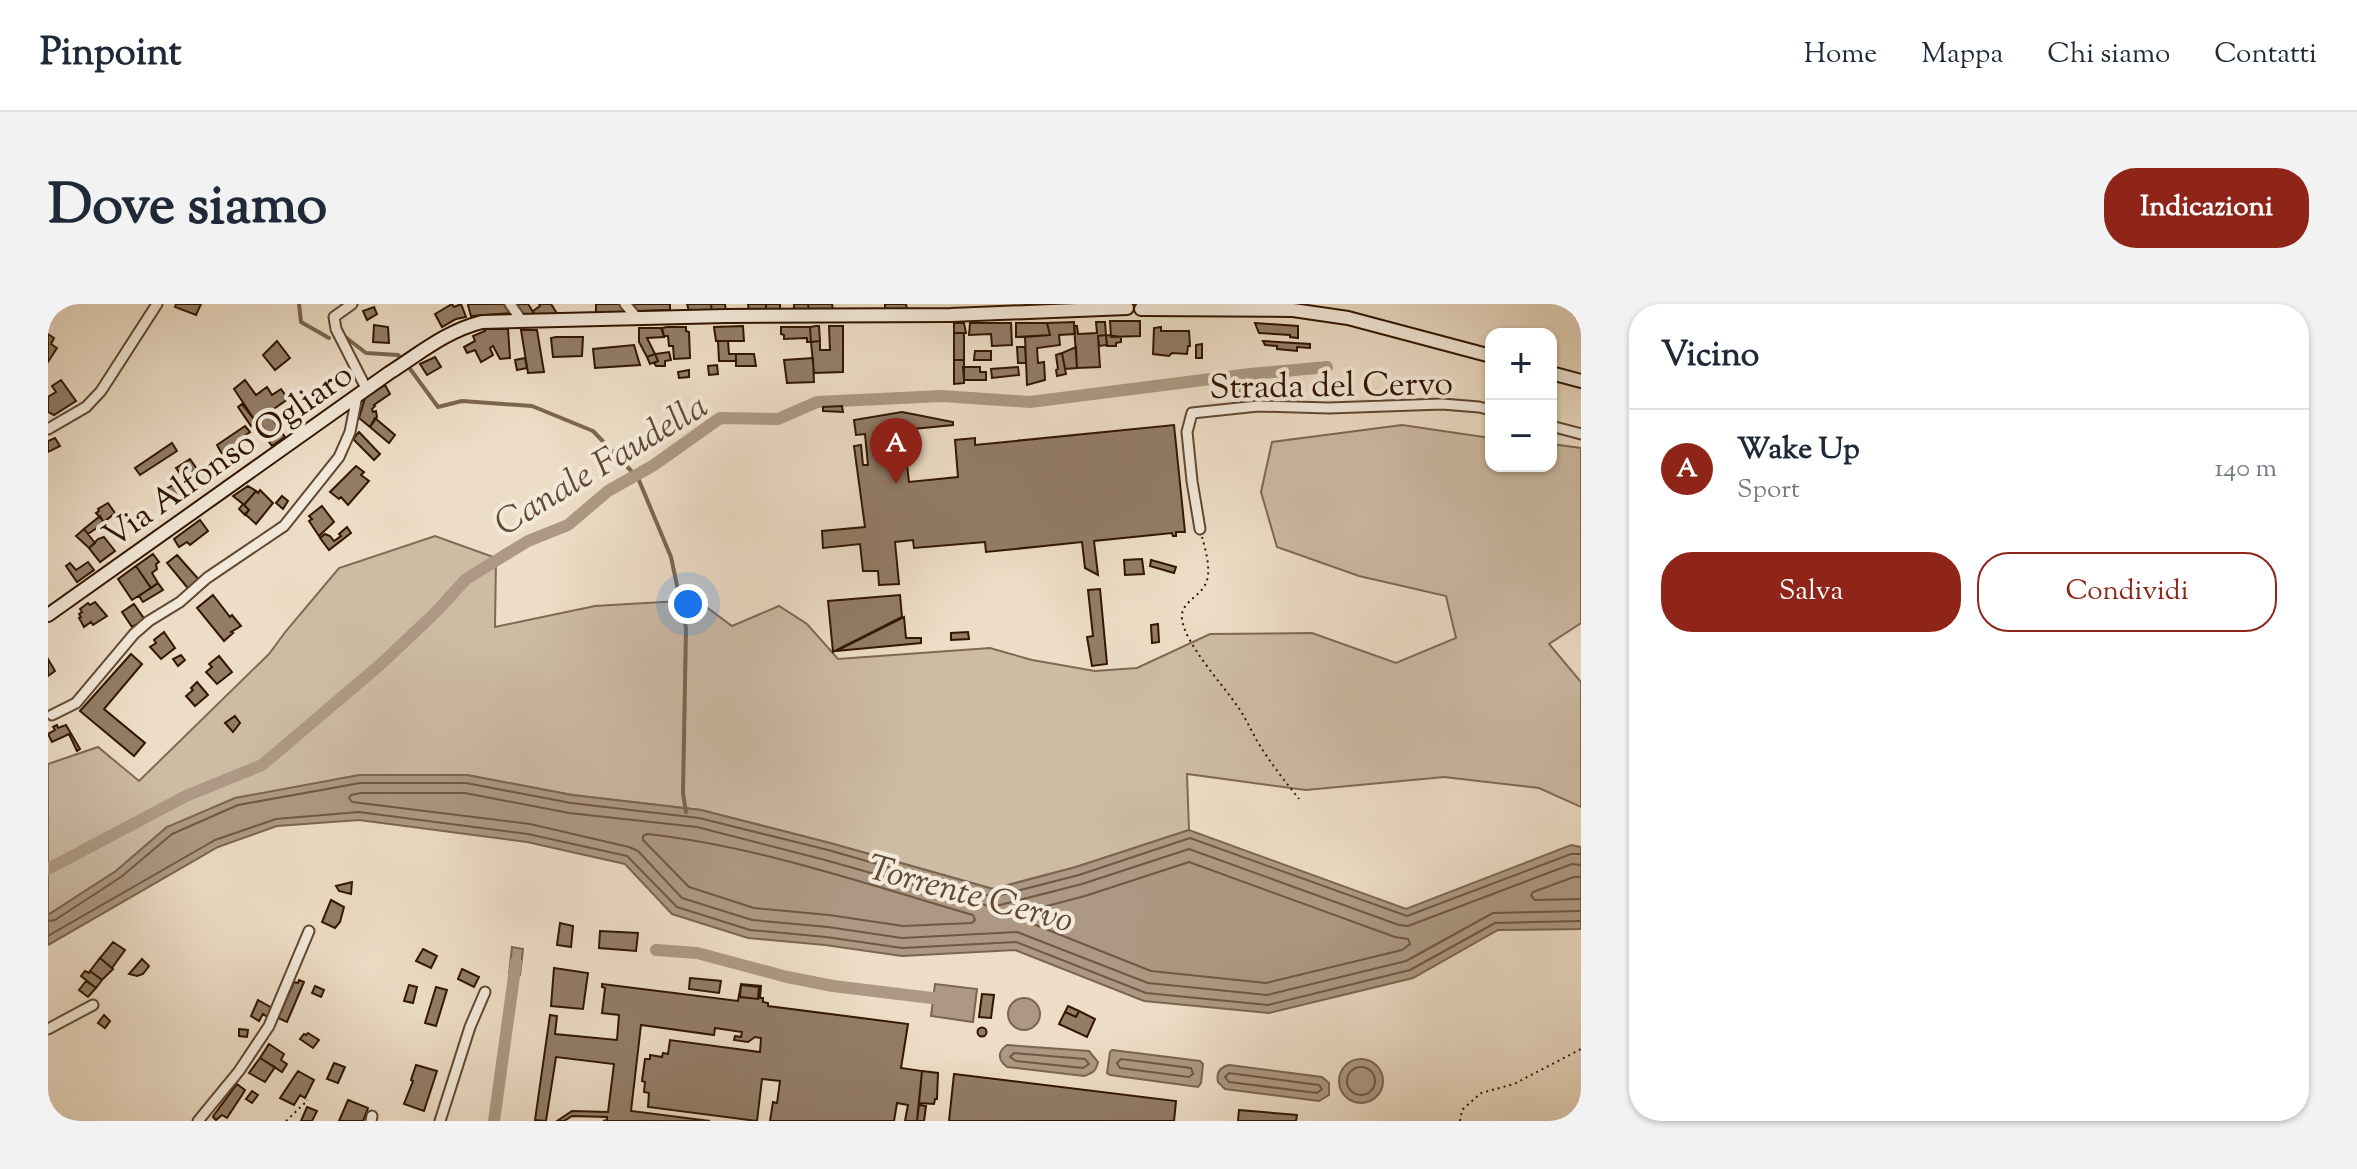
<!DOCTYPE html>
<html lang="it">
<meta charset="utf-8">
<style>
body{margin:0;font-family:"Sorts Mill Goudy",serif;background:#f2f2f3;color:#1f2937}
.controls{position:absolute;right:24px;top:24px;display:grid;overflow:hidden;border-radius:16px;box-shadow:0 2px 6px #0004}
.controls button{width:72px;height:72px;display:grid;place-items:center;padding:0;border:0;border-bottom:2px solid #e0e1e3;background:#fff;color:#1f2937;font:40px sans-serif}
.you{position:absolute;left:640px;top:300px;width:28px;height:28px;margin:-20px;border:6px solid #fff;border-radius:50%;background:#1a73e8;box-shadow:0 0 0 12px #1a73e833}
.badge{display:grid;place-items:center;width:52px;height:52px;border-radius:50%;background:#8f2418;color:#fff;font-size:26px;font-weight:700}
.pin{position:absolute;translate:-50% -66px;filter:drop-shadow(0 2px 4px #0008)}
.pin::after{content:'';position:absolute;top:42px;width:28px;height:24px;background:inherit;clip-path:polygon(0 0,100% 0,50% 100%)}
.list{margin:0;padding:0;list-style:none}
h2{display:flex;justify-content:space-between;align-items:center;height:104px;margin:0;padding:0 32px;font-size:34px}
h2 small{font-size:26px;font-weight:400;color:#747a83}
.list li{display:grid;grid-template-columns:52px 1fr auto;gap:24px;align-items:center;box-sizing:border-box;height:120px;padding:0 32px;border-top:2px solid #e0e1e3}
.list b{display:block;font-size:30px;white-space:nowrap}
.list p{margin:0;font-size:26px;white-space:nowrap;color:#747a83}
.list em{font-size:26px;font-style:normal;color:#747a83}
.actions{display:flex;gap:16px;padding:24px 32px}
.actions a{flex:1;padding:18px 0;border:2px solid #8f2418;border-radius:32px;text-align:center;font-size:28px;color:#8f2418}
.actions .main{background:#8f2418;color:#fff}
.map{position:relative;flex:none;width:1533px;height:817px;overflow:hidden;border-radius:32px}
header{display:flex;align-items:center;gap:48px;box-sizing:border-box;height:112px;padding:0 40px;background:#fff;border-bottom:2px solid #e0e1e3}
header strong{font-size:38px}
nav{display:flex;gap:44px;margin-inline-start:auto;font-size:28px}
.intro{display:flex;align-items:center;justify-content:space-between;box-sizing:border-box;height:192px;padding:0 48px}
h1{margin:0;font-size:56px}
.button{padding:20px 36px;border-radius:32px;background:#8f2418;color:#fff;font-size:28px;font-weight:700}
main{display:flex;gap:48px;padding:0 48px}
aside{flex:1;background:#fff;border-radius:32px;box-shadow:0 2px 6px #0004}
.map>svg:first-child{display:block}
</style>
<header>
<strong>Pinpoint</strong>
<nav><a>Home</a><a>Mappa</a><a>Chi siamo</a><a>Contatti</a></nav>
</header>
<div class="intro"><h1>Dove siamo</h1><a class="button">Indicazioni</a></div>
<main>
<div class="map">
<svg width="1533" height="817" viewBox="0 0 1533 817">
<rect width="100%" height="100%" fill="#edddc6"/>
<filter id="stains"><feTurbulence type="fractalNoise" baseFrequency=".0025" numOctaves="4"/><feColorMatrix values="0 0 0 0 .2 0 0 0 0 .09 0 0 0 0 .02 0 0 0 .5 -.17"/></filter>
<radialGradient id="worn" r=".72"><stop offset=".6" stop-color="#630" stop-opacity="0"/><stop offset="1" stop-color="#630" stop-opacity=".3"/></radialGradient>
<path fill="#cdbba4" stroke="#806852" stroke-width="2" d="M1354 121 1443 134V162H1503V140L1533 144V319L1501 340 1533 378V503L1491 484 1396 473 1258 486 1139 470 1141 526 1028 563 945 585 782 539 653 506 524 491 419 471 119 523 68 567 0 611V460L50 443 91 477 221 350 238 327 291 264 387 232 448 254 447 323 547 302 649 296 684 322 731 302 759 320 790 355 942 344 984 356 1047 367 1089 364 1162 330 1264 329 1348 359 1408 334 1398 292 1311 272 1229 243 1213 188 1224 138Z"/>
<path fill="#ad9983" stroke="#7c654f" stroke-width="2" d="M311 471H419L524 491 653 506 782 539 945 585 1028 563 1141 526 1358 605 1523 541 1533 543V625L1450 626 1365 674 1221 709 1096 697 967 646 854 652 777 641 700 634 624 610 577 560 479 538 311 516 229 522 170 543 0 641V611L68 567 119 523 187 494Z
M464 643 475 645 472 671 461 670Z
M887 680 929 685 925 718 883 712Z
M960 710a16 16 0 1 1 32 0a16 16 0 1 1-32 0Z
M959 741 1041 747 1050 758C1048 767 1045 769 1036 772L959 763C950 756 949 748 959 741Z
M1064 746 1152 757 1155 760 1153 779 1150 783 1062 771 1059 769 1062 748Z
M1291 777a22 22 0 1 1 44 0a22 22 0 1 1-44 0Z
M1181 761 1274 773 1281 779V791L1271 797 1177 785 1170 778C1168 768 1172 763 1181 761Z"/>
<g fill="none" stroke-linecap="round" stroke-linejoin="round">
<path stroke="#705842" stroke-width="2" d="M599 530C709 542 818 580 925 611L927 616 924 619 855 622 781 611 706 604 641 583 595 536V532Z
M1141 558 1347 633 1360 635 1362 640 1354 646 1218 679 1103 667 970 614 972 609 1037 592Z
M1533 561 1524 560 1360 622 1351 621 1141 545 1034 580 944 603 777 556 649 523 521 509 417 489H313L303 491 301 494 304 498 482 520 581 543 590 547 634 594 704 616 780 623 854 634 969 628 1100 679 1219 691 1358 657 1445 609 1533 607
M1533 573H1526L1485 588 1483 592 1487 596 1533 595
M0 617 7 616 73 573 124 530 190 501 312 479H418L523 499 651 514 780 546 945 593 1031 571 1142 534 1359 612 1523 550H1533
M0 632 167 536 228 515 311 508 480 530 579 552 629 603 702 626 778 633 854 644 968 638 1098 689 1220 701 1362 666 1447 619 1533 617
M966 749 1037 755 1041 760 1035 764 968 757 962 753Z
M1073 755 1143 764 1145 770 1141 773 1072 764 1069 759Z
M1299 777a14 14 0 1 1 28 0a14 14 0 1 1-28 0Z
M1181 769 1271 781 1274 785 1269 789 1181 778 1177 773Z"/>
<path stroke="#7c654f" stroke-width="4" d="M251 0 253 18 281 34
M296 32 318 49 350 51 354 55
M360 62 390 103 414 97 484 102 545 127 590 174 623 253 638 324 635 489 638 508"/>
<path stroke="#ad9983" stroke-width="12" d="M0 565 138 492 214 461 333 360 388 308 418 275 480 237 520 221 560 187 606 161 672 114 730 115 769 98 894 92 982 98 1202 70 1279 63
M608 646 649 649 739 673 785 682 900 696
M0 815 11 817
M446 817 468 658"/>
</g>
<path fill="#937d67" stroke="#321600" stroke-width="2" d="M128 0H153L148 11 127 3Z
M404 0 406 3 413 0 418 13 408 15 394 23 387 10Z
M422 0H460L464 9 423 12 420 1Z
M466 0H480L487 11H473Z
M491 0H503L510 11H487L485 7 492 2Z
M548 0H575L577 9 548 10Z
M583 0H622V6L588 7Z
M639 0H663L664 8 641 7Z
M663 0H677L678 7 664 8Z
M700 0H718V7H701Z
M718 0H732V7H718Z
M746 0H760L761 7H746Z
M760 0H784L785 6 761 7Z
M837 0H858L859 5H837Z
M326 3 329 10 319 16 315 7Z
M1062 17H1092V32L1063 33Z
M1026 18 1027 30 1011 31 1012 41 989 44 990 59 996 58 997 76 979 81 977 33 1002 31 999 19Z
M1048 18H1057L1058 31 1050 32 1052 63 1029 64 1026 22H1029L1030 30 1049 29Z
M906 19H916L918 29H906Z
M922 19H963L964 41 944 42 943 30 921 31Z
M968 19H999L1002 31 968 33Z
M1207 19 1250 22V34L1242 33V31L1211 29Z
M326 21 340 23 341 39 325 38Z
M695 22 696 37H668L666 23Z
M768 22H771L772 37 763 38 762 23Z
M781 22H795V68L766 69 763 38 772 37V46H782Z
M619 23H638V27L641 28 642 54 626 55 625 42H621L620 32H616L614 24Z
M733 23H762L763 38H759V34L736 35V31L733 30Z
M1113 23V27H1141L1142 42H1140L1139 50 1124 49 1121 52 1105 50 1106 24Z
M591 24H613L616 33 599 34 607 50 599 53 591 38Z
M436 25H460L462 54 452 55 445 42 442 44 445 51 433 58 427 46 419 49 416 43 427 37 425 32 437 27Z
M473 26H489L496 68 480 69Z
M906 29H916V56H906Z
M0 30 6 34 3 40 9 44 0 58Z
M1058 31 1073 33V38L1068 39V42H1059Z
M1058 31 1059 41 1051 42 1050 32Z
M508 33H535L534 52 505 53 503 34Z
M229 37 242 54 227 66 215 51Z
M670 37H680L681 50H688V57H671Z
M1215 37 1262 40V44L1249 43V47L1229 45V42L1217 41Z
M1154 40V54H1148V41Z
M586 41 592 61 547 64 545 45Z
M969 43H977L978 59H970Z
M1028 43 1029 64 1017 65 1014 49Z
M927 47H943V56H926Z
M621 48 623 56 617 57V62H608L606 59 610 57 607 50Z
M1014 49 1018 70 1009 72 1008 66 1010 65 1008 51Z
M607 50 610 57 602 60 599 53Z
M688 50H706L708 62H688Z
M387 53 393 63 379 71 372 60Z
M477 54 479 64 469 66 467 56Z
M765 54 766 78 739 79 736 56Z
M906 56H916V79L906 80Z
M669 61 670 70 661 71 660 62Z
M915 63H932V68H938V76H916Z
M970 63 971 71 944 74 943 65Z
M641 66V73L631 74 630 68Z
M13 76 28 97 6 111 0 108V93L8 88 4 82Z
M197 76 208 91 219 83 224 91 233 85 240 95 220 109 237 133 224 142 221 138 224 136 210 117 208 118 186 85Z
M1197 76H1203V79L1201 80V87L1183 89V84L1197 83Z
M337 81 342 90 326 101 327 102 324 105 325 108 328 107 329 113 322 123 311 114 317 94Z
M194 100 208 118 203 122 190 103Z
M794 102 795 108 775 107V103Z
M854 108 905 118V121L855 126 861 178 910 173 907 136 927 134V141L1126 121 1137 228H1128V232H1125L1124 229 1046 237 1050 271 1037 264 1034 238 938 248 937 238 866 244 865 236 847 238 851 280 831 281 830 267H815L812 240 775 244 774 227 817 223 806 142 813 141 815 161H820L817 130 808 131 806 116Z
M327 114 347 131 341 139 322 123Z
M197 122 202 128 189 137 195 145 186 154 189 159 182 164 169 141Z
M311 128 332 150 326 156 305 135Z
M7 134 12 142 0 148V137Z
M124 139 129 147 92 171 87 164Z
M142 155 149 165 147 166 158 179 129 197 118 185 136 175 128 164Z
M308 162 316 168 313 171 321 177 300 201 293 193 291 195 282 188Z
M200 182 208 187 196 201 201 206 197 211 191 205 195 200 185 192Z
M212 186 225 199 208 220 197 210 201 206 196 201 208 187 210 189Z
M234 192 240 197 235 205 228 199Z
M60 199 67 209 56 218 48 209 51 207 50 205Z
M274 202 286 218 271 232 261 217 264 215 261 212Z
M52 212 56 219 40 230 36 225Z
M152 216 160 227 142 241 139 238 131 243 126 235Z
M299 223 303 229 281 246 272 234 277 230 282 232 286 237 293 232 291 230Z
M36 225 47 239 41 244 28 232Z
M56 233 67 247 52 258 41 244 50 235Z
M105 250 111 258 108 260 109 265 104 269 110 279 103 284 88 262Z
M129 251 153 278 143 288 119 259Z
M1094 255 1096 270 1077 271 1076 256Z
M1103 256 1128 263 1126 269 1102 262Z
M40 258 46 266 29 278 18 262 22 259 28 266Z
M88 262 103 284 84 296 70 275Z
M110 279 115 286 95 298 91 292Z
M1052 285 1059 360 1044 362 1039 333 1045 332 1040 286Z
M165 291 182 313 184 311 193 322 183 328 185 329 176 337 149 304Z
M852 291 854 313 785 348 780 297Z
M47 298 59 312 45 321 43 318 36 323 31 314 33 313 31 310 34 308 32 305 40 299 42 301Z
M86 300 97 316 84 323 74 308Z
M856 313 858 334H873V339L788 347Z
M1110 320 1111 338 1104 339 1103 321Z
M116 328 127 344 113 355 102 343 108 339 106 336Z
M920 328 921 335 903 336V329Z
M83 350 94 360 56 405 97 439 86 452 32 407Z
M133 351 137 356 130 362 125 355Z
M171 352 184 368 169 380 158 368 164 363 161 360Z
M0 355 7 367 0 372Z
M149 378 160 391 147 402 138 392 145 386 143 384Z
M187 412 192 419 185 428 177 419Z
M9 421 10 424 18 421 32 445 29 447 21 430 4 438 0 430 7 426 5 423Z
M304 578 303 590 291 587 288 582Z
M283 596 296 603 292 618 287 624 274 618Z
M512 619 525 622 523 643 509 641Z
M552 627 590 629 588 647 551 644Z
M65 638 77 646 64 664 52 654Z
M375 645 389 652 383 664 368 657Z
M52 654 65 665 54 676 42 667Z
M94 655 101 662 95 670 89 672 81 670Z
M506 664 540 669 535 705 503 702Z
M414 665 431 673 426 683 410 675Z
M37 667 41 669 42 667 54 676 48 684 33 672Z
M642 674 673 677 671 689 641 685Z
M251 676 256 678 239 718 230 714 246 678 250 679Z
M38 677 48 684 40 693 31 686Z
M554 680 690 697 693 680 713 682 712 694H715V698L720 699V702L860 720 853 764 874 767 869 817H857L860 801 849 799 846 817H722L725 798 729 799 732 777 714 775 709 817 600 803 601 789 596 788 597 778 594 777 597 755H602V751L614 753 615 749 620 750 622 736 712 748 713 734 707 733 700 738 686 736 687 732 693 733 694 728 667 724 666 731 593 721 583 807 662 817H555L559 816V813L524 812 516 817H509L524 807 560 808 566 760 508 753 498 817 487 816 502 711 509 712 507 730 569 736 571 711 554 709 557 684 554 683Z
M361 681 369 683 365 699 356 697Z
M693 681 711 683 710 695 692 693Z
M267 682 276 686 273 693 264 689Z
M388 683 399 686 388 722 377 719Z
M934 690 946 691 943 714 931 713Z
M210 696 228 706 222 715 215 710 211 717 203 712Z
M1020 702 1031 707 1028 713 1017 708Z
M1031 707 1047 715 1039 733 1011 720 1017 708 1028 713Z
M56 711 62 717 57 724 50 719Z
M929.5 728a4.5 4.5 0 1 1 9 0a4.5 4.5 0 1 1-9 0Z
M191 725 200 726 199 733 191 732Z
M260 729 271 736 265 744 252 735 256 730 258 731Z
M221 740 236 750 233 756 239 760 234 768 212 754Z
M212 754 227 763 217 778 201 769Z
M286 759 297 763 290 779 279 775Z
M368 761 389 767 376 807 356 800 365 777 363 776Z
M250 767 266 776 257 794 252 791 246 801 232 794Z
M874 767 890 769 889 795H887L886 800 871 799Z
M906 770 1128 797 1126 817H901Z
M189 780 197 786 194 791 179 814 174 811 168 816 165 813 166 811Z
M204 787 210 791 204 799 198 795Z
M300 796 320 804 315 817H291Z
M871 801 878 802 876 817H869Z
M259 803 269 807 264 817H253Z
M1191 806 1249 811 1248 817H1190Z"/>
<g fill="none" stroke-linecap="round" stroke-linejoin="round">
<defs>
<path id="street" d="M304 0 286 13 288 25 319 86
M462 0 474 17
M577 0 589 14
M1503 122 1533 130
M0 125 38 103 53 87 109 0
M1152 225 1144 177 1139 128 1144 109 1210 102 1281 104 1394 100 1431 103 1443 106
M4 411 28 399 86 330 101 317 132 298 159 274 236 222 291 153 302 128 309 92
M0 725 45 701
M150 817 191 767 221 722 261 627
M323 817 324 812
M392 817 422 723 437 688"/>
<path id="secondary" d="M1093 5 1245 6 1300 14 1443 52
M1503 69 1533 77
M0 311 341 69C371 50 398 27 434 18L678 12 903 11 1079 4"/>
</defs>
<use href="#street" stroke="#614832" stroke-width="13"/>
<use href="#secondary" stroke="#321600" stroke-width="16"/>
<path stroke="#321600" stroke-width="2" stroke-dasharray="2 4" stroke-linecap="butt" d="M1154 233C1158 247 1164 269 1157 281 1150 294 1132 299 1134 315 1137 340 1175 381 1190 403 1197 413 1202 424 1208 435 1220 456 1236 476 1251 495
M238 817 260 796
M1412 817 1414 806 1433 789 1466 780 1533 745"/>
<use href="#street" stroke="#f3e9da" stroke-width="9"/>
<use href="#secondary" stroke="#f3e9da" stroke-width="12"/>
</g>
<g text-anchor="middle" stroke-width="8" stroke-linejoin="round" paint-order="stroke">
<g font-size="34" fill="#321600" stroke="#f3e9da">
<text transform="translate(1283 80) rotate(-1)" y="12">Strada del Cervo</text>
<text transform="translate(179 150) rotate(-35)" y="12">Via Alfonso Ogliaro</text>
</g>
<g font-size="36" font-style="italic" fill="#634a34" stroke="#f3e9da">
<text transform="translate(552 159) rotate(-31)" y="13">Canale Faudella</text>
<text transform="translate(923 588) rotate(15)" y="13">Torrente Cervo</text>
</g>
</g>
<rect width="100%" height="100%" filter="url(#stains)"/>
<rect width="100%" height="100%" fill="url(#worn)"/>
</svg>
<div class="controls">
<button>+</button>
<button>−</button>
</div>
<div class="you"></div>
<div class="pin badge" style="left:848px;top:180px">A</div>
</div>
<aside>
<h2>Vicino<small></small></h2>
<ul class="list">
<li><span class="badge">A</span><div><b>Wake Up</b><p>Sport</p></div><em>140 m</em></li>
</ul>
<div class="actions"><a class="main">Salva</a><a>Condividi</a></div>
</aside>
</main>
